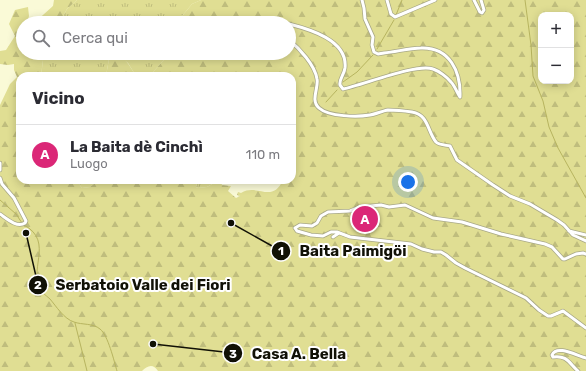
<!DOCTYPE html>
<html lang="it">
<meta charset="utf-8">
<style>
body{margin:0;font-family:Rubik,sans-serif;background:#f2f2f3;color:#2b2b33}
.controls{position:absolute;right:12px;top:12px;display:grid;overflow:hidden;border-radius:8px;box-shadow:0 2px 10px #0003}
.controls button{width:36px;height:36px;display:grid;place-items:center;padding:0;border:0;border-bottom:1px solid #e1e1e2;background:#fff;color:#2b2b33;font:20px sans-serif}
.you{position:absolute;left:408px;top:182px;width:14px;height:14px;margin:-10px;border:3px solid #fff;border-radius:50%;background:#1a73e8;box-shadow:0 0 0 6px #1a73e833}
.badge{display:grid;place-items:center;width:26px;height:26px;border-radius:50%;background:#db2777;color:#fff;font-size:13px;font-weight:700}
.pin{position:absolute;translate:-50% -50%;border:2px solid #fff;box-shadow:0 1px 4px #0006}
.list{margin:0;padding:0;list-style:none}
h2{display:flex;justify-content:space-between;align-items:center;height:52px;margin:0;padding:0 16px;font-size:17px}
h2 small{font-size:13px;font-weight:400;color:#7c7c81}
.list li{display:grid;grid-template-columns:26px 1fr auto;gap:12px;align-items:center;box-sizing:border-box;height:60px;padding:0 16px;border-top:1px solid #e1e1e2}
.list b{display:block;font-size:15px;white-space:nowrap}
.list p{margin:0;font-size:13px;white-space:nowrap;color:#7c7c81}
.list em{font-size:13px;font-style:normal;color:#7c7c81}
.icon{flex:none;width:22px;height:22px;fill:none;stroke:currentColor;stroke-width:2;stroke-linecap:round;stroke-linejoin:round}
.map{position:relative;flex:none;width:586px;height:371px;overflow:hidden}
.search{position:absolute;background:#fff;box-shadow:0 2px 10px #0003;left:16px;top:16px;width:280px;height:44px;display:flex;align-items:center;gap:10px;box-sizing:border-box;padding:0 14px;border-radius:22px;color:#7c7c81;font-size:15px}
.panel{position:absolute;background:#fff;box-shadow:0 2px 10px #0003;left:16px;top:72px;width:280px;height:112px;border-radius:12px}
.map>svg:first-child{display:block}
</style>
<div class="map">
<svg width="586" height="371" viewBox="0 0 586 371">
<defs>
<pattern id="grass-tufts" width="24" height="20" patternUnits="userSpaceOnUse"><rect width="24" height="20" fill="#e0de93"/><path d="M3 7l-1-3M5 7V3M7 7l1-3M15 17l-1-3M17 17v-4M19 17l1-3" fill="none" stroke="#bfbd7d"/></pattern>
<pattern id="forest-firs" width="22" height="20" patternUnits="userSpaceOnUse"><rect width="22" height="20" fill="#e0de93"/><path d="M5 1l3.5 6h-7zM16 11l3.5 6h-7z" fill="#bfbd7d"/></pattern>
</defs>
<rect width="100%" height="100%" fill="#fafad7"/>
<path fill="url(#grass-tufts)" d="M77 0H201L192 4 178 21 177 23H59L67 9Z
M49 53H110L106 76H41L43 60Z
M115 53H170L153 72 151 76H136L128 63Z
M76 180H99L90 187 82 188Z
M198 180H215L214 183 207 187 198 188 196 187Z"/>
<path fill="url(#forest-firs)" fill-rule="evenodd" d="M54 0H77L67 9 59 23H34L53 6Z
M201 0H586V371H158C153 363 147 366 142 371H0V105L10 84 17 77 14 70V64L8 65 0 64V51L6 50 15 36 9 24 15 10 28 7 29 16 27 23H23V53H49L43 60 41 76H20V180H76L82 188 90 187 99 180H198L196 187 198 188 207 187 214 183 215 180H217L218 183V180H220L222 185 231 186 228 191 236 198 240 196 237 195 238 192 241 193C258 183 272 204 283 180H292V168L295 162 292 161V76H151L153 72 170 53H289V23H177L178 21 192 4ZM541 15H571V81H541Z
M110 53C123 53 130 66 136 76H106Z"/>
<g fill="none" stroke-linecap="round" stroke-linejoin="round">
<path stroke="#b7b45f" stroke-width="1" d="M525 0 531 45 533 76 543 101 549 127 558 148 586 198
M396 15 402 0
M377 49 394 20
M343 82 357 72 373 55
M326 102 337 90
M0 200 16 214 22 223
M24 225C56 242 25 272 43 293 45 295 48 297 50 299 56 306 64 319 74 322 82 325 93 323 100 329 108 335 114 361 117 371
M75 323 87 371"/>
<defs>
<path id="minor" d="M387 0 391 14 395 17 435 0
M474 0 480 12 482 13 484 10 481 0
M263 23H284
M289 24C309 29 348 40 345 68 344 75 339 79 340 85L343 89C363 85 417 63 433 69 439 71 447 77 451 82 455 86 457 93 460 97 461 72 450 47 421 48 409 48 396 52 384 53L378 54 374 52 372 45 373 37 365 19 364 8 362 0
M289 40C299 48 315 65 317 79 319 88 310 100 319 108 329 117 358 117 370 115 376 114 382 111 388 110 395 110 405 111 412 112 429 115 427 131 436 142 439 145 445 145 450 146L457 160 493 185 510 196 530 204 557 220 564 225 573 235 586 241
M0 163V170
M0 178 2 184 14 198 26 221 25 223C17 228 7 219 0 214
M569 231 586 235
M333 237 339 233
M586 254 583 253 576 254 565 259H563L552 247 545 244 501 234 462 222 433 218 405 205 389 207 381 205 360 207 350 211 328 212 321 216 317 223 312 226 300 225 295 228 297 231 311 235 323 236 331 232H337L350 237 411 244 422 249 434 252H441L446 255 456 263 465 268 526 298 539 310 548 316H551L563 311 586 328
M578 371C569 363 567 355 553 357L552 355C557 344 577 356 586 358"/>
</defs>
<use href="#minor" stroke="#a8a887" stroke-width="4.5"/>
<use href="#minor" stroke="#fff" stroke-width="3"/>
</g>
<path fill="none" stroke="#111106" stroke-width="1.5" d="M231 223L281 251M26 233L38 285M153 344L233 353"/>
<g fill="#111106" stroke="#fff" stroke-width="1.5">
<circle cx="231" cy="223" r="4"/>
<circle cx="26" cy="233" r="4"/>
<circle cx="153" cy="344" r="4"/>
<circle cx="281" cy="251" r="10"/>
<circle cx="38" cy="285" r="10"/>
<circle cx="233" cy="353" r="10"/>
</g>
<g font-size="12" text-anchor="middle" font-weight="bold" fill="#fff">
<text x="281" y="255">1</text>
<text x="38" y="289">2</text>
<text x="233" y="358">3</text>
</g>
<g font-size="15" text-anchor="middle" font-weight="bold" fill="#111106" stroke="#fff" stroke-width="4" stroke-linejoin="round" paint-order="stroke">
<text x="353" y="256">Baita Paimigöi</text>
<text x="143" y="290">Serbatoio Valle dei Fiori</text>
<text x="299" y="359">Casa A. Bella</text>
</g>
</svg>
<div class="controls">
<button>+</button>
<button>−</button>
</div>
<div class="you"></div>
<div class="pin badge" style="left:365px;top:219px">A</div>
<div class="search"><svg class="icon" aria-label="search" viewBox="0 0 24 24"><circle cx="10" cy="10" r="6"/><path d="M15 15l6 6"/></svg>Cerca qui</div>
<section class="panel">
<h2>Vicino<small></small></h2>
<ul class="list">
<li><span class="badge">A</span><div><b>La Baita dè Cinchì</b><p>Luogo</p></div><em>110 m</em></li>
</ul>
</section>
</div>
